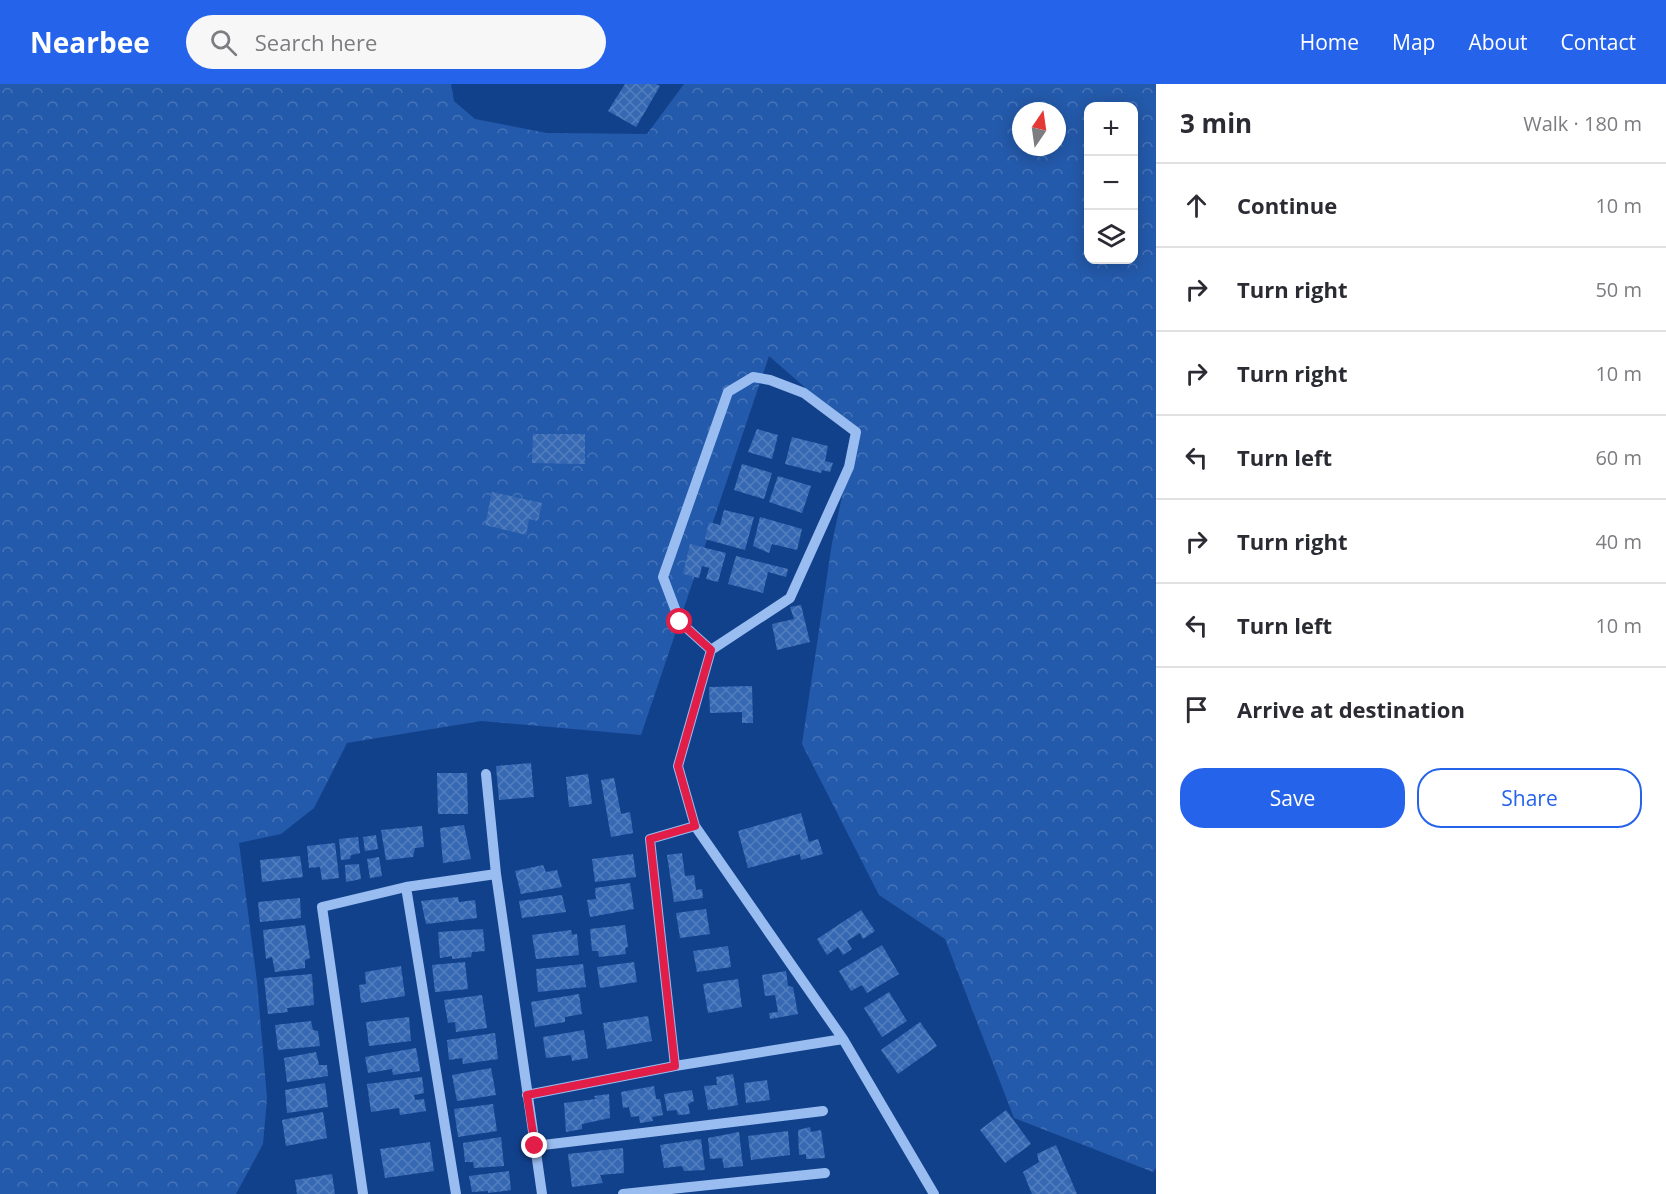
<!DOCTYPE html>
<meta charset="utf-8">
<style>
body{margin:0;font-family:"Open Sans",sans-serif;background:#f7f7f7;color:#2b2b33}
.controls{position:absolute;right:18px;top:18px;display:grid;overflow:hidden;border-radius:12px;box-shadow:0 3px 15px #0003}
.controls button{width:54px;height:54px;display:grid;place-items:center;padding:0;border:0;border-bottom:2px solid #e1e1e2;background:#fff;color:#2b2b33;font:30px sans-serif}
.compass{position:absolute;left:1012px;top:18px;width:54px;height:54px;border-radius:50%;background:#fff;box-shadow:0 3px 15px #0003;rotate:13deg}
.stop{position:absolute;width:18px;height:18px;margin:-14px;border:4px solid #e11d48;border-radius:50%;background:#fff}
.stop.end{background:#e11d48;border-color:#fff;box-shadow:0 2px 6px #0008}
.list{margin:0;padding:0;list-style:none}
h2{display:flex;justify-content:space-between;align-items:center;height:78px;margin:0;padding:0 24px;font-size:26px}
h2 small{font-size:20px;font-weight:400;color:#7c7c81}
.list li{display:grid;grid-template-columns:39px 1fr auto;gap:18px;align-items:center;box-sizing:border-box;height:84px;padding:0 24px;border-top:2px solid #e1e1e2}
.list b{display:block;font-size:22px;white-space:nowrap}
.list em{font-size:20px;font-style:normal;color:#7c7c81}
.actions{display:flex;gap:12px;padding:18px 24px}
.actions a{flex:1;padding:14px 0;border:2px solid #2563eb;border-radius:24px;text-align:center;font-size:21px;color:#2563eb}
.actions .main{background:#2563eb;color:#fff}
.icon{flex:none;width:33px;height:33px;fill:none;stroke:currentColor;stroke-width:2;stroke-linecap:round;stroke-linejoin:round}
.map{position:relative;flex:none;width:1156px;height:1110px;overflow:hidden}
header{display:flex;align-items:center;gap:36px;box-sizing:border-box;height:84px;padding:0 30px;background:#2563eb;color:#fff}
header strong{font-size:28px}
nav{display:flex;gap:33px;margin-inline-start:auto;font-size:21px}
.search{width:420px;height:54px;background:#f7f7f7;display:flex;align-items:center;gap:15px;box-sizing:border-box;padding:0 21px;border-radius:33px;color:#7c7c81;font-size:22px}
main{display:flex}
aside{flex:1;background:#fff}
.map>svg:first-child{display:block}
</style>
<header>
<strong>Nearbee</strong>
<div class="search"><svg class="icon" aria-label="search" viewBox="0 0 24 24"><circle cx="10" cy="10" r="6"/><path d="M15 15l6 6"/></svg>Search here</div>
<nav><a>Home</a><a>Map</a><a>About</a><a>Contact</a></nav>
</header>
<main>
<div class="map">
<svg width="1156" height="1110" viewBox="0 0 1156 1110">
<defs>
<pattern id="forest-crowns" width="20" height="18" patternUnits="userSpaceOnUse" patternTransform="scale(1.5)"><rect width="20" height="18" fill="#245aab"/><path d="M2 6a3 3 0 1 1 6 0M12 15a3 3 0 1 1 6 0" fill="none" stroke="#4573b8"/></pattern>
<pattern id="building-cross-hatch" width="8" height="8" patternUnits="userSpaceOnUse" patternTransform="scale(1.5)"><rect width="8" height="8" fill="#3668b3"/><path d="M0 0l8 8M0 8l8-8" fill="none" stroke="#547fbe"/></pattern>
</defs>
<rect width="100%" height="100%" fill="#12418c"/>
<path fill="url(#forest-crowns)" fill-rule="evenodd" d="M0 0H451L454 17 475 35 547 49 647 50 684 0H1156V1084L1153 1088 1014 1034 945 855 879 811 802 660 832 459 856 348 769 272 641 651 481 637 347 659 314 724 281 750 239 759 257 898 267 1014 263 1060 236 1110H0ZM1088 22H1134V176H1088ZM1021 27H1057V63H1021Z"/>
<path fill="url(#building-cross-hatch)" d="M625 0H656L660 2 636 43 608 27Z
M757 345 778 351 772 375 748 368Z
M533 350H585V380L532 379Z
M792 353 828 362 825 377 833 379 830 388 822 386 821 389 785 380Z
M742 380 772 389 764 415 734 406Z
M778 392 811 402 802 429 769 418Z
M492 408 542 419 538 437 529 435 526 451 485 441Z
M724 426 754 433 745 466 705 455 709 438 720 441Z
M760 433 802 445 797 466 772 460 769 469 753 462Z
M690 460 726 469 718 498 706 495 709 484 702 482 699 494 683 490Z
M736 472 788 485 786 493 768 488 763 509 728 500Z
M801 521 810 558 777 566 772 540 794 535 790 523Z
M752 602 753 639H742V628L710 629 709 603Z
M531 679 534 713 499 716 496 682Z
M437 689H467L468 730H438Z
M588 690 592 720 569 723 566 693Z
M614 694 621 730 630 728 633 749 611 753 601 696Z
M801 729 809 758 818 755 823 770 801 776 800 770 748 784 738 747Z
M464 741 471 775 443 779 440 744Z
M422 742 424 763 415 764 413 773 386 776 381 746Z
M376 751 378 765 365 767 363 753Z
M358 753 360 769 351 771 350 775 341 776 339 755Z
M335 759 339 794 322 796 320 783 309 784 307 762Z
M682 769 685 792 694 791 696 806 702 805 703 814 674 818 667 771Z
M633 770 636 793 595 798 592 775Z
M300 772 303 793 262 798 260 776Z
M379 773 382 792 370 794 367 775Z
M359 780 361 795 346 798 345 781Z
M543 781 546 788 557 786 562 803 521 810 515 787Z
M630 799 634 825 590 833 587 816 596 815 595 804Z
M562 811 566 828 522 834 519 817Z
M458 813 459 818 475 816 477 834 426 840 421 817Z
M300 814 301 834 260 838 258 818Z
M706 825 710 850 680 854 676 829Z
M861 826 875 847 863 855 860 849 847 857 852 865 843 871 838 863 827 871 817 855Z
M305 841 310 874 305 876V884L275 888 272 873 266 875 263 846Z
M625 841 628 863 625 864 626 870 599 873 598 867H592L590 845Z
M483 845 485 867 472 868 471 873 452 875V872L440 874 438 848Z
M571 846 572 851 577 850 579 871 536 875 532 851Z
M882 861 899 890 867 909 862 901 851 907 839 887Z
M728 862 731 883 697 888 693 867Z
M465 878 468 905 435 908 432 881Z
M634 878 637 898 600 904 597 883Z
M583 880 586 903 538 908 536 885Z
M401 882 405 912 361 919 359 901 366 900 365 888Z
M786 887 788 902 793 903 798 930 770 935 769 929 778 928 775 911 765 912 762 891Z
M312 890 314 921 287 924 288 928 268 930 264 894Z
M738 895 742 923 708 929 703 900Z
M889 908 907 937 882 953 864 924Z
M579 910 582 930 565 933V938L535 943 531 918Z
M482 911 487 944 456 948 455 938 448 939 444 916Z
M648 932 652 957 607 965 603 939Z
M409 933 411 957 369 962 366 938Z
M311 937 313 946 318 947 320 962 278 966 275 941Z
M920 938 937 962 898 990 881 966Z
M584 946 588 974 572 977 571 971 546 974 543 953Z
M495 949 498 975 463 980 462 974 449 976 447 956Z
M416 964 420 987 393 991 392 985 368 989 365 973Z
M316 968 319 981H327L328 992 287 998 284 974Z
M491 984 496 1011 457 1017 452 991Z
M733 990 738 1021 708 1026 704 1002 717 1001 716 993Z
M422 993 424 1009 414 1011 415 1016 424 1015 426 1027 400 1031 399 1024 371 1028 367 1000Z
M767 996 770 1016 746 1019 744 999Z
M325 999 328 1023 287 1029 285 1006Z
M654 1002 656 1015H660L663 1031 652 1033 653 1037 640 1039 639 1032 631 1033 629 1023 623 1024 621 1008Z
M692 1006 694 1017 688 1020 690 1030 678 1031 677 1026 667 1027 664 1010Z
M609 1010 610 1034 582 1040V1045L566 1048 564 1019 596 1015 594 1012Z
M493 1020 497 1047 458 1053 454 1025Z
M1006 1026 1031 1060 1005 1079 980 1046Z
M323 1028 327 1054 286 1062 282 1036Z
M810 1043 811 1048 821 1046 825 1074 806 1075V1070L799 1071 798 1046Z
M788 1047 790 1071 751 1076 748 1052Z
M739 1048 743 1082 724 1084 722 1074 710 1075 708 1054Z
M501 1053 504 1082 474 1084 473 1078H465L463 1059Z
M701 1055 705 1086 684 1087 682 1082 664 1084 660 1061Z
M430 1058 434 1087 385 1094 380 1065Z
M1056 1061 1077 1110H1032L1023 1088 1039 1078 1037 1070Z
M623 1064 624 1089 600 1091 603 1099 572 1103 568 1070Z
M509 1087 511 1106 488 1109V1107L472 1108 469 1092Z
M332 1090 335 1110H297L295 1096Z"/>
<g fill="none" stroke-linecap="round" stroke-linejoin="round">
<path stroke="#9abdf1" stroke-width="10" d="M711 566 790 514 849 383 856 348 804 309 770 296 753 293 728 308 663 493 680 538 711 566 678 682 695 742 843 955 934 1110
M486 690 496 790 542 1110
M406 803 456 1110
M675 982 650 755 695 742
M527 1011 675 982 843 955
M535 1062 823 1027
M363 1110 322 823 406 803 496 790
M623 1110 825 1089"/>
</g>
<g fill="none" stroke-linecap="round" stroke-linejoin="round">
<path stroke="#e11d48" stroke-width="8" d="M535 1062 527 1011 675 982 650 755 695 742 678 682 711 566 680 538"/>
</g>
</svg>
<div class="controls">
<button>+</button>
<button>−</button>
<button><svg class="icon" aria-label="layers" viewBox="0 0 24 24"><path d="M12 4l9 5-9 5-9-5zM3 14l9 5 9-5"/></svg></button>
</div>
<svg class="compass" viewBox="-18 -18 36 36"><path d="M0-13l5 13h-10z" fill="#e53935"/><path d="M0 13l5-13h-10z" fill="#7c7c81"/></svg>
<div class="stop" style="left:680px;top:538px"></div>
<div class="stop end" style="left:535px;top:1062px"></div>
</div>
<aside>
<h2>3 min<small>Walk · 180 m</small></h2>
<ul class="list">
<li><svg class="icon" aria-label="ahead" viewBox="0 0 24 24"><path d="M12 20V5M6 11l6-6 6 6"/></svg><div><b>Continue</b></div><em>10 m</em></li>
<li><svg class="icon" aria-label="right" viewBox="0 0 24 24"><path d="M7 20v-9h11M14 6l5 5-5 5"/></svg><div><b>Turn right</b></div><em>50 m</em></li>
<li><svg class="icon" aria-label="right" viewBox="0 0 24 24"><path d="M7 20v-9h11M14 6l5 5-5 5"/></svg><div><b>Turn right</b></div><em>10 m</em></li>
<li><svg class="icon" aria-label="left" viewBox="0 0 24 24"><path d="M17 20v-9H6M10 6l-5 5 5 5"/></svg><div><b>Turn left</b></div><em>60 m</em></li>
<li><svg class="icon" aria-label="right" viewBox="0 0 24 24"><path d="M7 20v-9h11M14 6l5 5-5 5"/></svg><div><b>Turn right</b></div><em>40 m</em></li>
<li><svg class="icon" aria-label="left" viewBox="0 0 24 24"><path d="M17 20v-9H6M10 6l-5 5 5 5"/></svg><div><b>Turn left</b></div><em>10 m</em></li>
<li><svg class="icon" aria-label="arrive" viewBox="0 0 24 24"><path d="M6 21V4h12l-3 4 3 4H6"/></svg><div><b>Arrive at destination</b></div></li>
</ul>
<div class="actions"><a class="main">Save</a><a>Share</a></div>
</aside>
</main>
